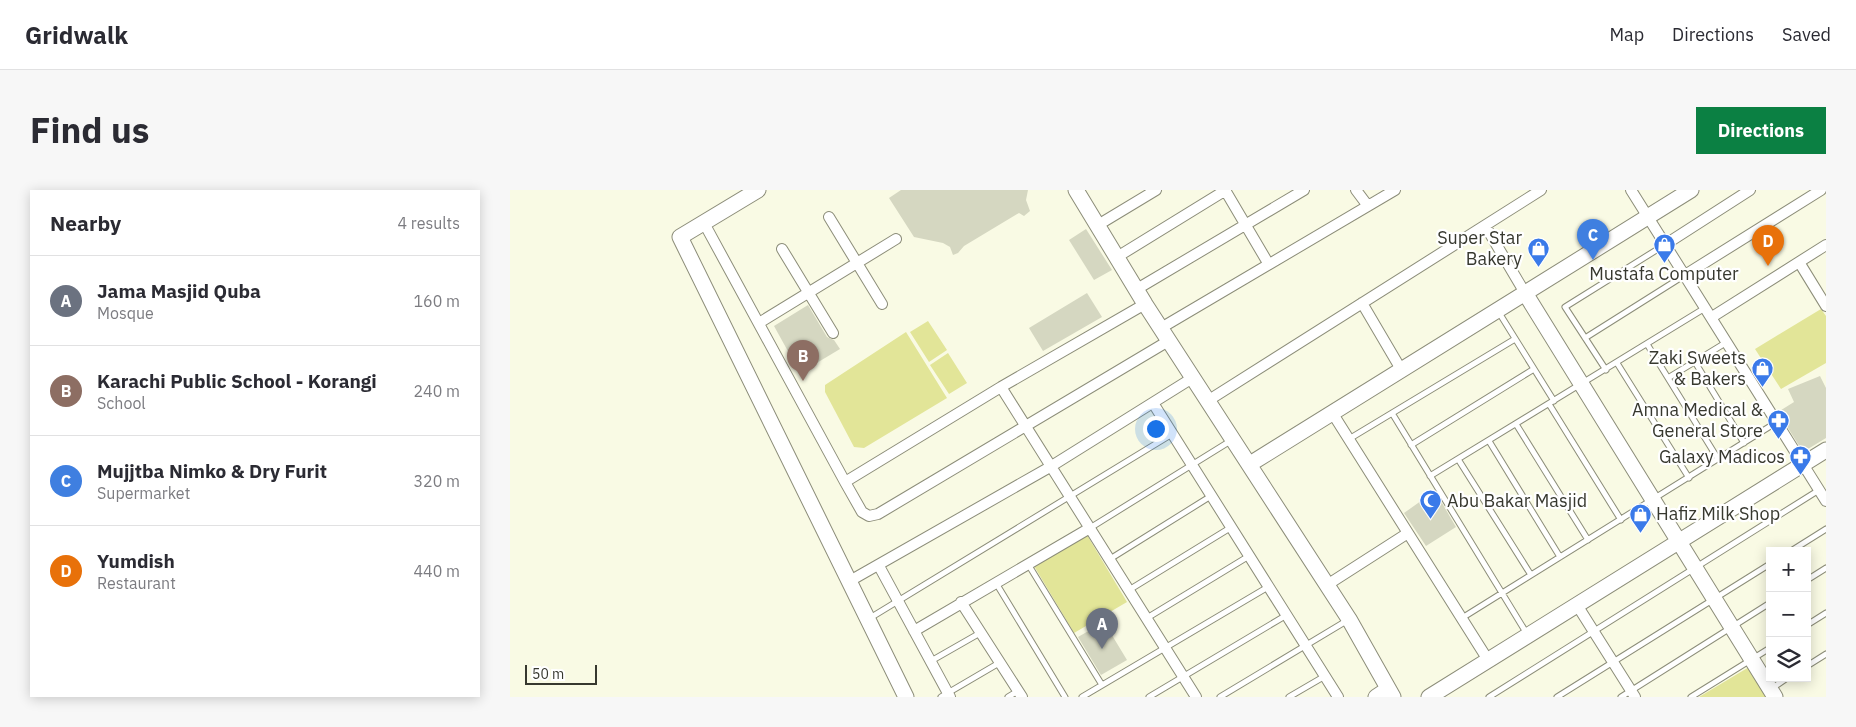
<!DOCTYPE html>
<meta charset="utf-8">
<style>
body{margin:0;font-family:"IBM Plex Sans",sans-serif;background:#f7f7f7;color:#2b2b33}
.controls{position:absolute;right:15px;bottom:15px;display:grid;overflow:hidden;border-radius:0px;box-shadow:0 2px 12px #0003}
.controls button{width:45px;height:45px;display:grid;place-items:center;padding:0;border:0;border-bottom:1px solid #e1e1e2;background:#fff;color:#2b2b33;font:25px sans-serif}
.scale{position:absolute;left:15px;bottom:12px;width:72px;box-sizing:border-box;padding-left:5px;border:2px solid #37382f;border-top:0;font-size:14px;line-height:18px;white-space:nowrap;color:#37382f;-webkit-text-stroke:4px #fff;paint-order:stroke}
.you{position:absolute;left:645px;top:238px;width:18px;height:18px;margin:-12px;border:4px solid #fff;border-radius:50%;background:#1a73e8;box-shadow:0 0 0 8px #1a73e833}
.badge{display:grid;place-items:center;width:32px;height:32px;border-radius:50%;background:#0b8043;color:#fff;font-size:16px;font-weight:700}
.pin{position:absolute;translate:-50% -41px;filter:drop-shadow(0 1px 2px #0008)}
.pin::after{content:'';position:absolute;top:26px;width:18px;height:15px;background:inherit;clip-path:polygon(0 0,100% 0,50% 100%)}
.list{margin:0;padding:0;list-style:none}
h2{display:flex;justify-content:space-between;align-items:center;height:65px;margin:0;padding:0 20px;font-size:21px}
h2 small{font-size:16px;font-weight:400;color:#7c7c81}
.list li{display:grid;grid-template-columns:32px 1fr auto;gap:15px;align-items:center;box-sizing:border-box;height:90px;padding:0 20px;border-top:1px solid #e1e1e2}
.list b{display:block;font-size:19px;white-space:nowrap}
.list p{margin:0;font-size:16px;white-space:nowrap;color:#7c7c81}
.list em{font-size:16px;font-style:normal;color:#7c7c81}
.icon{flex:none;width:28px;height:28px;fill:none;stroke:currentColor;stroke-width:2;stroke-linecap:round;stroke-linejoin:round}
.map{position:relative;flex:none;width:1316px;height:507px;overflow:hidden;border-radius:0px}
header{display:flex;align-items:center;gap:30px;box-sizing:border-box;height:70px;padding:0 25px;background:#fff;border-bottom:1px solid #e1e1e2}
header strong{font-size:24px}
nav{display:flex;gap:28px;margin-inline-start:auto;font-size:18px}
.intro{display:flex;align-items:center;justify-content:space-between;box-sizing:border-box;height:120px;padding:0 30px}
h1{margin:0;font-size:35px}
.button{padding:12px 22px;border-radius:0px;background:#0b8043;color:#fff;font-size:18px;font-weight:700}
main{display:flex;gap:30px;padding:0 30px}
aside{flex:1;background:#fff;border-radius:0px;box-shadow:0 2px 12px #0003}
.map>svg:first-child{display:block}
</style>
<header>
<strong>Gridwalk</strong>
<nav><a>Map</a><a>Directions</a><a>Saved</a></nav>
</header>
<div class="intro"><h1>Find us</h1><a class="button">Directions</a></div>
<main>
<aside>
<h2>Nearby<small>4 results</small></h2>
<ul class="list">
<li><span class="badge" style="background:#6b7280">A</span><div><b>Jama Masjid Quba</b><p>Mosque</p></div><em>160 m</em></li>
<li><span class="badge" style="background:#8d6e63">B</span><div><b>Karachi Public School - Korangi</b><p>School</p></div><em>240 m</em></li>
<li><span class="badge" style="background:#3f7fe0">C</span><div><b>Mujjtba Nimko &amp; Dry Furit</b><p>Supermarket</p></div><em>320 m</em></li>
<li><span class="badge" style="background:#e8710a">D</span><div><b>Yumdish</b><p>Restaurant</p></div><em>440 m</em></li>
</ul>
</aside>
<div class="map">
<svg width="1316" height="507" viewBox="0 0 1316 507">
<rect width="100%" height="100%" fill="#f9fae4"/>
<path fill="#e2e598" d="M1311 119 1316 126V173L1271 199 1245 159Z
M418 131 437 160 419 172 400 142Z
M396 142 437 208 354 258 344 257 315 202V195Z
M438 163 457 193 439 204 420 175Z
M577 345 617 412 564 443 524 376Z
M1239 477 1257 507H1189Z"/>
<path fill="#d5d7c1" d="M391 0H518L516 10 520 21 514 26 509 23 454 56 448 63 443 65 440 57 433 53 404 47 379 8Z
M576 39 602 80 584 90 559 50Z
M577 103 592 127 533 161 519 138Z
M298 115 317 147 324 150 330 159 290 183 264 136Z
M1310 186 1316 198V248L1293 262 1268 222 1284 212 1278 199Z
M925 301 946 337 916 356 894 323Z
M594 432 617 470 591 485 568 447Z"/>
<g fill="none" stroke-linecap="round" stroke-linejoin="round">
<defs>
<path id="lane" d="M988 121 1044 211
M1075 148 1175 85
M1137 154 1208 269
M1185 172 1234 253
M1107 173 1179 288
M1096 180 1055 117 1156 54
M1158 188 1217 152
M1039 214 1111 330
M882 223 1017 444
M1006 234 1078 350
M839 249 1005 149
M979 251 1050 367
M901 255 1024 179
M948 269 1021 385
M920 286 1195 118
M580 338 722 250
M1281 361 1316 339
M600 369 701 306
M518 374 592 495
M1297 390 1316 378
M486 393 555 507
M619 400 720 338
M360 428 662 244
M637 428 739 366
M952 428 1267 232
M1297 435 1316 423
M421 471 470 443
M1297 476 1316 464
M1261 499 1277 488
M431 507 489 473
M498 507 508 501
M572 507 758 397
M639 507 775 426
M710 507 838 430
M779 507 815 486
M979 507 1309 300
M1047 507 1260 374
M1111 507 1260 413
M1181 507 1260 458"/>
<path id="street" d="M715 0 758 73
M846 0 858 16
M1121 0 1316 311
M319 27 372 114
M194 33 335 292 352 322 359 326 368 324 660 150
M588 35 646 0
M976 37 1015 103
M1156 54 1240 0
M272 59 323 143
M607 67 716 0
M1289 72 1316 116
M1175 85 1311 0
M627 99 794 0
M852 113 892 181
M1202 127 1316 55
M249 133 386 49
M651 138 885 0
M491 197 686 507
M699 210 1031 0
M643 213 828 507
M823 224 978 470
M335 292 491 197 635 114
M369 376 440 507
M338 392 540 277 684 187
M817 395 898 343
M451 412 512 507
M1067 415 1125 507
M404 441 580 338"/>
<path id="secondary" d="M248 0 170 47 396 507
M566 0 635 114 839 429 883 507
M1015 103 1265 507
M740 274 1181 0
M866 507 878 499
M919 507 1316 260"/>
</defs>
<use href="#lane" stroke="#8c8d79" stroke-width="7"/>
<use href="#street" stroke="#8c8d79" stroke-width="12"/>
<use href="#secondary" stroke="#8c8d79" stroke-width="17"/>
<use href="#lane" stroke="#fff" stroke-width="5"/>
<use href="#street" stroke="#fff" stroke-width="10"/>
<use href="#secondary" stroke="#fff" stroke-width="15"/>
</g>
<defs>
<symbol id="shop-pin" viewBox="-11 -11 22 30"><path d="M0 17L-7.5 6A9.5 9.5 0 1 1 7.5 6Z" fill="#3a7ae9" stroke="#fff"/><path d="M-5-2.5h2.3a2.7 3.5 0 0 1 5.4 0H5L5.5 6h-11ZM-1.5-2.5h3a1.5 2.3 0 0 0-3 0Z" fill="#fff"/></symbol>
<symbol id="pharmacy-pin" viewBox="-11 -11 22 30"><path d="M0 17L-7.5 6A9.5 9.5 0 1 1 7.5 6Z" fill="#3a7ae9" stroke="#fff"/><path d="M-2-6h4v4h4v4h-4v4h-4v-4h-4v-4h4Z" fill="#fff"/></symbol>
<symbol id="mosque-pin" viewBox="-11 -11 22 30"><path d="M0 17L-7.5 6A9.5 9.5 0 1 1 7.5 6Z" fill="#3a7ae9" stroke="#fff"/><path d="M3.5-4.9A6 6 0 1 0 3.5 4.9A5 5 0 1 1 3.5-4.9Z" fill="#fff"/></symbol>
</defs>
<g fill-rule="evenodd">
<use href="#shop-pin" x="1142" y="42" width="25" height="34"/>
<use href="#shop-pin" x="1016" y="46" width="25" height="34"/>
<use href="#shop-pin" x="1240" y="166" width="25" height="34"/>
<use href="#pharmacy-pin" x="1256" y="218" width="25" height="34"/>
<use href="#pharmacy-pin" x="1278" y="254" width="25" height="34"/>
<use href="#mosque-pin" x="908" y="298" width="25" height="34"/>
<use href="#shop-pin" x="1118" y="312" width="25" height="34"/>
</g>
<g text-anchor="middle" stroke-width="4.5" stroke-linejoin="round" paint-order="stroke">
<g font-size="18" fill="#37382f" stroke="#fff" text-anchor="end">
<text x="1012" y="54">Super Star<tspan x="1012" dy="21">Bakery</tspan></text>
<text x="1154" y="90" text-anchor="middle">Mustafa Computer</text>
<text x="1236" y="174">Zaki Sweets<tspan x="1236" dy="21">&amp; Bakers</tspan></text>
<text x="1253" y="226">Amna Medical &amp;<tspan x="1253" dy="21">General Store</tspan></text>
<text x="1275" y="273">Galaxy Madicos</text>
<text x="937" y="317" text-anchor="start">Abu Bakar Masjid</text>
<text x="1146" y="330" text-anchor="start">Hafiz Milk Shop</text>
</g>
</g>
</svg>
<div class="controls">
<button>+</button>
<button>−</button>
<button><svg class="icon" aria-label="layers" viewBox="0 0 24 24"><path d="M12 4l9 5-9 5-9-5zM3 14l9 5 9-5"/></svg></button>
</div>
<div class="scale">50 m</div>
<div class="you"></div>
<div class="pin badge" style="left:592px;top:459px;background:#6b7280">A</div>
<div class="pin badge" style="left:293px;top:191px;background:#8d6e63">B</div>
<div class="pin badge" style="left:1083px;top:70px;background:#3f7fe0">C</div>
<div class="pin badge" style="left:1258px;top:76px;background:#e8710a">D</div>
</div>
</main>
